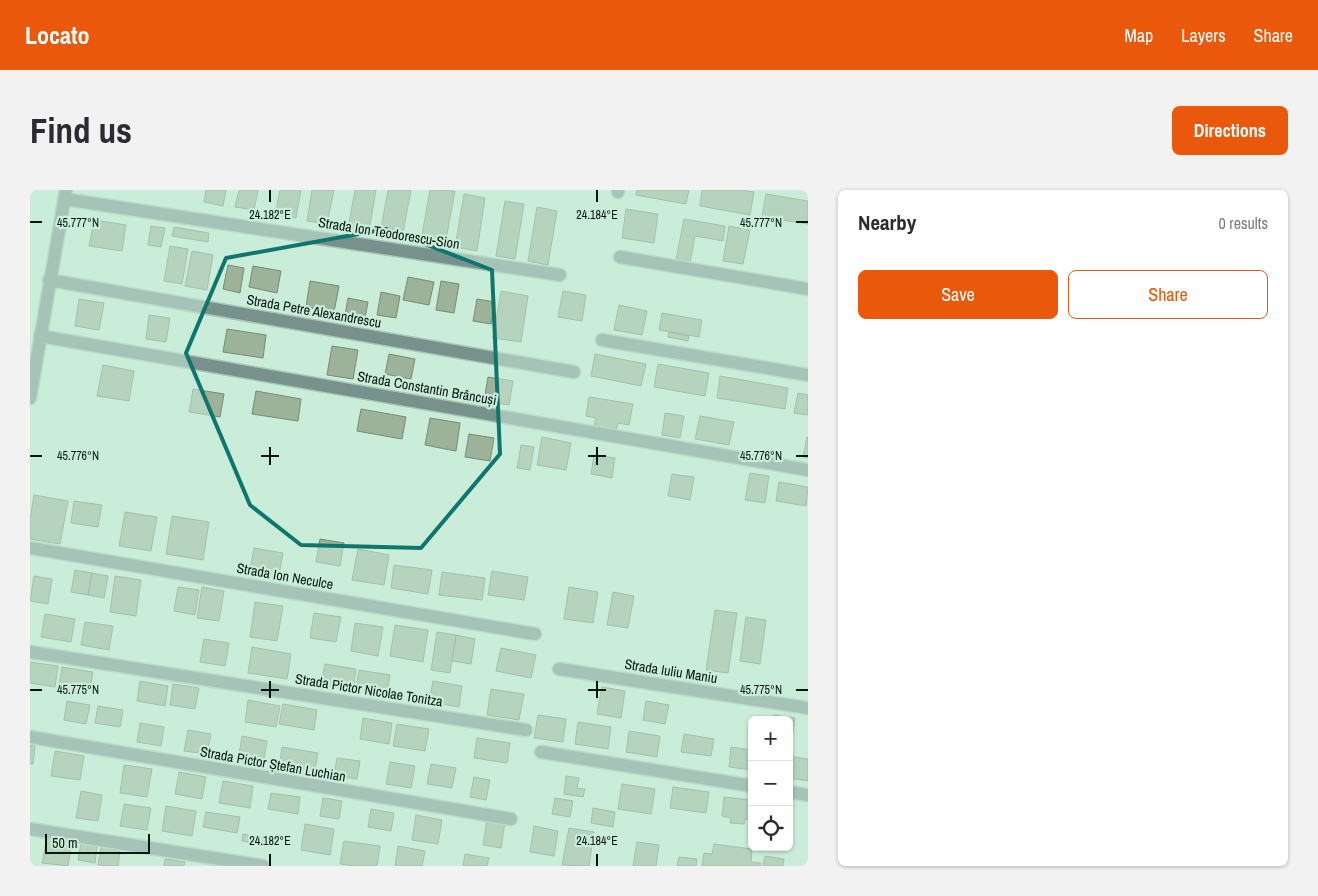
<!DOCTYPE html>
<meta charset="utf-8">
<style>
body{margin:0;font-family:"Archivo Narrow",sans-serif;background:#f2f2f3;color:#2b2b33}
.controls{position:absolute;right:15px;bottom:15px;display:grid;overflow:hidden;border-radius:8px;box-shadow:0 1px 4px #0004}
.controls button{width:45px;height:45px;display:grid;place-items:center;padding:0;border:0;border-bottom:1px solid #e1e1e2;background:#fff;color:#2b2b33;font:25px sans-serif}
.scale{position:absolute;left:15px;bottom:12px;width:105px;box-sizing:border-box;padding-left:5px;border:2px solid #09160f;border-top:0;font-size:14px;line-height:18px;white-space:nowrap;color:#09160f;-webkit-text-stroke:4px #caedda;paint-order:stroke}
.list{margin:0;padding:0;list-style:none}
h2{display:flex;justify-content:space-between;align-items:center;height:65px;margin:0;padding:0 20px;font-size:21px}
h2 small{font-size:16px;font-weight:400;color:#7c7c81}
.actions{display:flex;gap:10px;padding:15px 20px}
.actions a{flex:1;padding:11px 0;border:1px solid #ea580c;border-radius:8px;text-align:center;font-size:18px;color:#ea580c}
.actions .main{background:#ea580c;color:#fff}
.icon{flex:none;width:28px;height:28px;fill:none;stroke:currentColor;stroke-width:2;stroke-linecap:round;stroke-linejoin:round}
.map{position:relative;flex:none;width:778px;height:676px;overflow:hidden;border-radius:8px}
header{display:flex;align-items:center;gap:30px;box-sizing:border-box;height:70px;padding:0 25px;background:#ea580c;color:#fff}
header strong{font-size:24px}
nav{display:flex;gap:28px;margin-inline-start:auto;font-size:18px}
.intro{display:flex;align-items:center;justify-content:space-between;box-sizing:border-box;height:120px;padding:0 30px}
h1{margin:0;font-size:35px}
.button{padding:12px 22px;border-radius:8px;background:#ea580c;color:#fff;font-size:18px;font-weight:700}
main{display:flex;gap:30px;padding:0 30px}
aside{flex:1;background:#fff;border-radius:8px;box-shadow:0 1px 4px #0004}
.map>svg:first-child{display:block}
</style>
<header>
<strong>Locato</strong>
<nav><a>Map</a><a>Layers</a><a>Share</a></nav>
</header>
<div class="intro"><h1>Find us</h1><a class="button">Directions</a></div>
<main>
<div class="map">
<svg width="778" height="676" viewBox="0 0 778 676">
<rect width="100%" height="100%" fill="#caedda"/>
<path fill="#9db399" stroke="#768b72" d="M176 0H196L193 16 174 12Z
M209 0H228L224 20 205 17Z
M250 0H271L266 28 245 25Z
M282 0H304L297 34 277 31Z
M325 0H346L339 41 318 38Z
M358 0H381L372 48 350 44Z
M400 0 425 1 415 55 391 51Z
M607 0H659L656 14 606 5Z
M672 0H711L724 2 720 25 670 16Z
M434 4 455 8 447 61 425 57Z
M736 4 778 11V34L732 27Z
M475 11 494 14 485 69 466 66Z
M507 17 527 21 518 75 498 71Z
M596 19 628 24 624 53 592 48Z
M654 29 695 36 693 51 665 46 660 73 646 70Z
M64 30 96 35 92 61 59 56Z
M121 36 135 38 131 57 118 55Z
M699 36 720 40 713 74 693 71Z
M144 37 179 43 178 52 142 46Z
M140 56 158 59 152 94 134 91Z
M162 61 183 65 177 100 155 96Z
M198 75 214 78 210 103 193 99Z
M223 76 251 81 247 103 219 97Z
M378 87 404 92 399 115 373 110Z
M280 91 309 96 304 122 276 117Z
M411 91 429 94 424 123 406 120Z
M471 101 498 106 491 152 463 148Z
M533 101 556 105 552 131 528 127Z
M351 102 370 106 366 128 347 125Z
M318 108 338 112 334 134 314 131Z
M49 109 74 113 69 140 45 136Z
M447 109 465 112 461 134 443 131Z
M589 115 617 121 612 145 584 140Z
M632 123 672 130 669 147 629 140Z
M119 125 140 128 136 152 116 149Z
M197 139 236 145 233 168 193 162Z
M639 142 659 146 658 151 638 147Z
M302 156 328 160 323 189 297 185Z
M359 164 385 169 381 189 355 184Z
M565 164 616 174 611 196 561 186Z
M628 174 679 183 675 206 624 197Z
M73 175 104 181 99 211 67 206Z
M690 186 758 198 755 219 687 208Z
M458 187 483 191 479 215 454 211Z
M163 199 194 204 190 227 159 222Z
M226 201 271 209 268 231 222 224Z
M768 203 778 205V225L764 223Z
M559 207 603 214 599 235 588 233 586 240 564 236 566 228 556 226Z
M331 219 376 227 372 249 327 241Z
M635 223 654 226 650 248 632 245Z
M670 226 704 232 699 255 665 249Z
M400 228 430 233 426 261 395 255Z
M439 244 464 248 460 271 435 267Z
M512 247 541 253 536 280 507 275Z
M777 247H778V268L773 267Z
M491 255 504 257 500 280 487 278Z
M564 265 585 268 582 288 561 284Z
M720 283 739 286 735 313 715 310Z
M642 284 664 287 660 310 638 306Z
M749 292 778 297 776 316 746 311Z
M4 305 38 311 30 354 0 349V329Z
M44 311 72 315 68 337 41 333Z
M95 322 127 327 121 361 89 356Z
M142 326 179 332 173 370 136 364Z
M290 349 314 353 310 376 286 372Z
M224 358 253 363 249 385 220 380Z
M328 359 359 365 354 395 322 390Z
M364 375 402 380 398 404 361 398Z
M45 380 62 383 58 405 41 402Z
M462 381 498 387 494 410 458 405Z
M412 382 455 388 452 410 409 405Z
M62 383 78 386 74 408 58 405Z
M4 386 22 389 18 414 0 411Z
M85 386 111 390 106 426 80 422Z
M148 397 169 400 165 425 144 421Z
M172 397 194 401 189 431 167 428Z
M539 397 568 402 563 433 534 429Z
M583 402 604 406 598 438 577 435Z
M225 412 253 416 247 451 220 447Z
M685 420 707 423 698 483 676 480Z
M284 423 311 427 306 452 280 448Z
M15 424 45 429 41 452 11 447Z
M716 427 736 430 730 474 710 471Z
M55 432 83 436 79 460 51 455Z
M325 433 353 437 348 466 321 461Z
M365 435 398 440 393 472 360 466Z
M407 442 426 445 420 483 401 480Z
M426 445 445 449 441 474 422 471Z
M174 449 199 453 195 476 170 472Z
M222 457 261 464 257 489 218 483Z
M471 458 506 465 501 488 466 481Z
M0 472 28 476 25 497 0 493Z
M295 474 326 479 323 500 291 495Z
M32 477 63 482 60 500 29 495Z
M329 480 360 485 357 503 326 498Z
M110 491 138 496 135 516 107 511Z
M403 491 432 496 429 517 399 512Z
M143 494 169 498 165 519 140 515Z
M572 497 595 501 591 528 567 524Z
M461 499 494 504 489 530 457 525Z
M218 510 250 516 246 537 215 532Z
M37 511 60 515 56 534 34 530Z
M616 511 639 515 635 534 613 530Z
M253 514 287 520 284 540 249 534Z
M68 516 93 520 90 537 65 533Z
M508 525 536 529 533 552 504 548Z
M744 525 765 528 761 556 759 555V530H743Z
M333 528 362 533 359 554 330 549Z
M548 532 581 537 578 559 545 554Z
M110 533 134 537 131 556 107 552Z
M367 534 399 539 395 561 363 556Z
M158 540 181 544 177 564 154 561Z
M599 541 630 546 627 567 596 562Z
M654 544 684 549 681 566 651 562Z
M212 546 237 551 233 575 208 571Z
M447 548 480 553 477 573 444 568Z
M0 555 5 556 3 574H0Z
M252 557 288 563 284 585 249 579Z
M701 557 722 560V580L699 577Z
M25 561 54 566 50 590 21 586Z
M759 566 778 569V591L759 588Z
M307 568 330 571 327 589 304 586Z
M360 572 385 576 381 598 356 594Z
M401 574 426 578 422 598 397 594Z
M94 575 122 579 117 607 90 603Z
M149 582 176 587 172 609 145 604Z
M536 586 549 588 547 598 555 599 553 607 534 604Z
M444 587 460 590 456 610 440 607Z
M193 591 223 596 220 618 189 613Z
M592 594 625 599 621 624 588 619Z
M643 597 679 602 676 623 640 618Z
M51 601 72 605 68 631 46 628Z
M241 603 270 607 268 624 238 619Z
M694 607 722 610V630L715 629 714 634 700 633 701 628 692 626Z
M293 608 312 611 309 629 290 626Z
M525 608 543 611 540 627 522 624Z
M94 614 121 618 117 640 90 636Z
M136 616 166 621 162 646 132 641Z
M563 618 585 622 583 637 561 633Z
M341 619 364 623 361 641 338 637Z
M176 622 210 627 207 643 173 637Z
M386 625 412 630 408 654 382 650Z
M457 629 475 632 471 658 453 655Z
M275 634 304 639 300 665 271 660Z
M504 636 528 641 524 666 500 662Z
M539 638 564 642 559 676 532 675Z
M213 644 236 648 235 655 212 651Z
M17 648 42 652 38 676 12 673Z
M314 651 350 656 347 676H325L310 674Z
M607 652 629 655 626 676H603Z
M51 653 67 656 65 673 48 670Z
M684 654 722 659 721 672 731 673 730 676H672L674 663 682 664Z
M368 656 395 661 392 676H365Z
M71 657 90 660 88 676 68 675Z
M435 664 459 668 457 676H433Z
M735 666 754 669 753 676H733Z
M649 667 667 669 666 676H647Z
M135 669 155 672 154 676H134Z"/>
<g fill="none" stroke-linecap="round" stroke-linejoin="round">
<defs>
<path id="minor" d="M588 2V0
M34 9 530 85
M590 67 778 99
M19 90 544 182
M10 146 778 280
M572 150 778 185
M0 358 505 444
M0 462 496 540
M529 479 778 518
M0 547 481 629
M511 562 722 596
M759 602 778 605
M0 639 233 676"/>
<path id="tertiary" d="M0 208 36 0"/>
</defs>
<use href="#minor" stroke="#a7c6b5" stroke-width="15"/>
<use href="#tertiary" stroke="#a7c6b5" stroke-width="15"/>
<use href="#minor" stroke="#79918d" stroke-width="12"/>
<use href="#tertiary" stroke="#79918d" stroke-width="12"/>
</g>
<path d="M0 0H778V676H0ZM356 39 462 80 470 264 391 358 271 355 220 315 156 163 196 68Z" fill="#caedda" fill-opacity=".55" fill-rule="evenodd"/>
<path fill="none" stroke="#0f766e" stroke-width="4" stroke-linejoin="round" d="M356 39 462 80 470 264 391 358 271 355 220 315 156 163 196 68Z"/>
<path fill="none" stroke="#09160f" stroke-width="2" d="M240 0V12M567 0V12M0 32H12M766 32H778M240 257V275M567 257V275M0 266H12M231 266H249M558 266H576M766 266H778M240 491V508M567 491V508M0 500H12M231 500H249M558 500H576M766 500H778M240 664V676M567 664V676"/>
<g text-anchor="middle" stroke-width="4.5" stroke-linejoin="round" paint-order="stroke">
<g font-size="14" fill="#09160f" stroke="#caedda">
<text transform="translate(359 43) rotate(9)" y="5">Strada Ion Teodorescu-Sion</text>
<text transform="translate(284 121) rotate(10)" y="5">Strada Petre Alexandrescu</text>
<text transform="translate(397 198) rotate(10)" y="5">Strada Constantin Brâncuși</text>
<text transform="translate(255 386) rotate(10)" y="5">Strada Ion Neculce</text>
<text transform="translate(641 481) rotate(9)" y="5">Strada Iuliu Maniu</text>
<text transform="translate(339 500) rotate(9)" y="5">Strada Pictor Nicolae Tonitza</text>
<text transform="translate(243 574) rotate(10)" y="5">Strada Pictor Ștefan Luchian</text>
</g>
</g>
<g font-size="12" text-anchor="middle" fill="#09160f" stroke="#caedda" stroke-width="4.5" stroke-linejoin="round" paint-order="stroke">
<text x="240" y="29">24.182°E</text>
<text x="567" y="29">24.184°E</text>
<text x="48" y="37">45.777°N</text>
<text x="731" y="37">45.777°N</text>
<text x="48" y="270">45.776°N</text>
<text x="731" y="270">45.776°N</text>
<text x="48" y="504">45.775°N</text>
<text x="731" y="504">45.775°N</text>
<text x="240" y="655">24.182°E</text>
<text x="567" y="655">24.184°E</text>
</g>
</svg>
<div class="controls">
<button>+</button>
<button>−</button>
<button><svg class="icon" aria-label="locate" viewBox="0 0 24 24"><circle cx="12" cy="12" r="6"/><path d="M12 2v4M12 18v4M2 12h4M18 12h4"/></svg></button>
</div>
<div class="scale">50 m</div>
</div>
<aside>
<h2>Nearby<small>0 results</small></h2>
<ul class="list">
</ul>
<div class="actions"><a class="main">Save</a><a>Share</a></div>
</aside>
</main>
